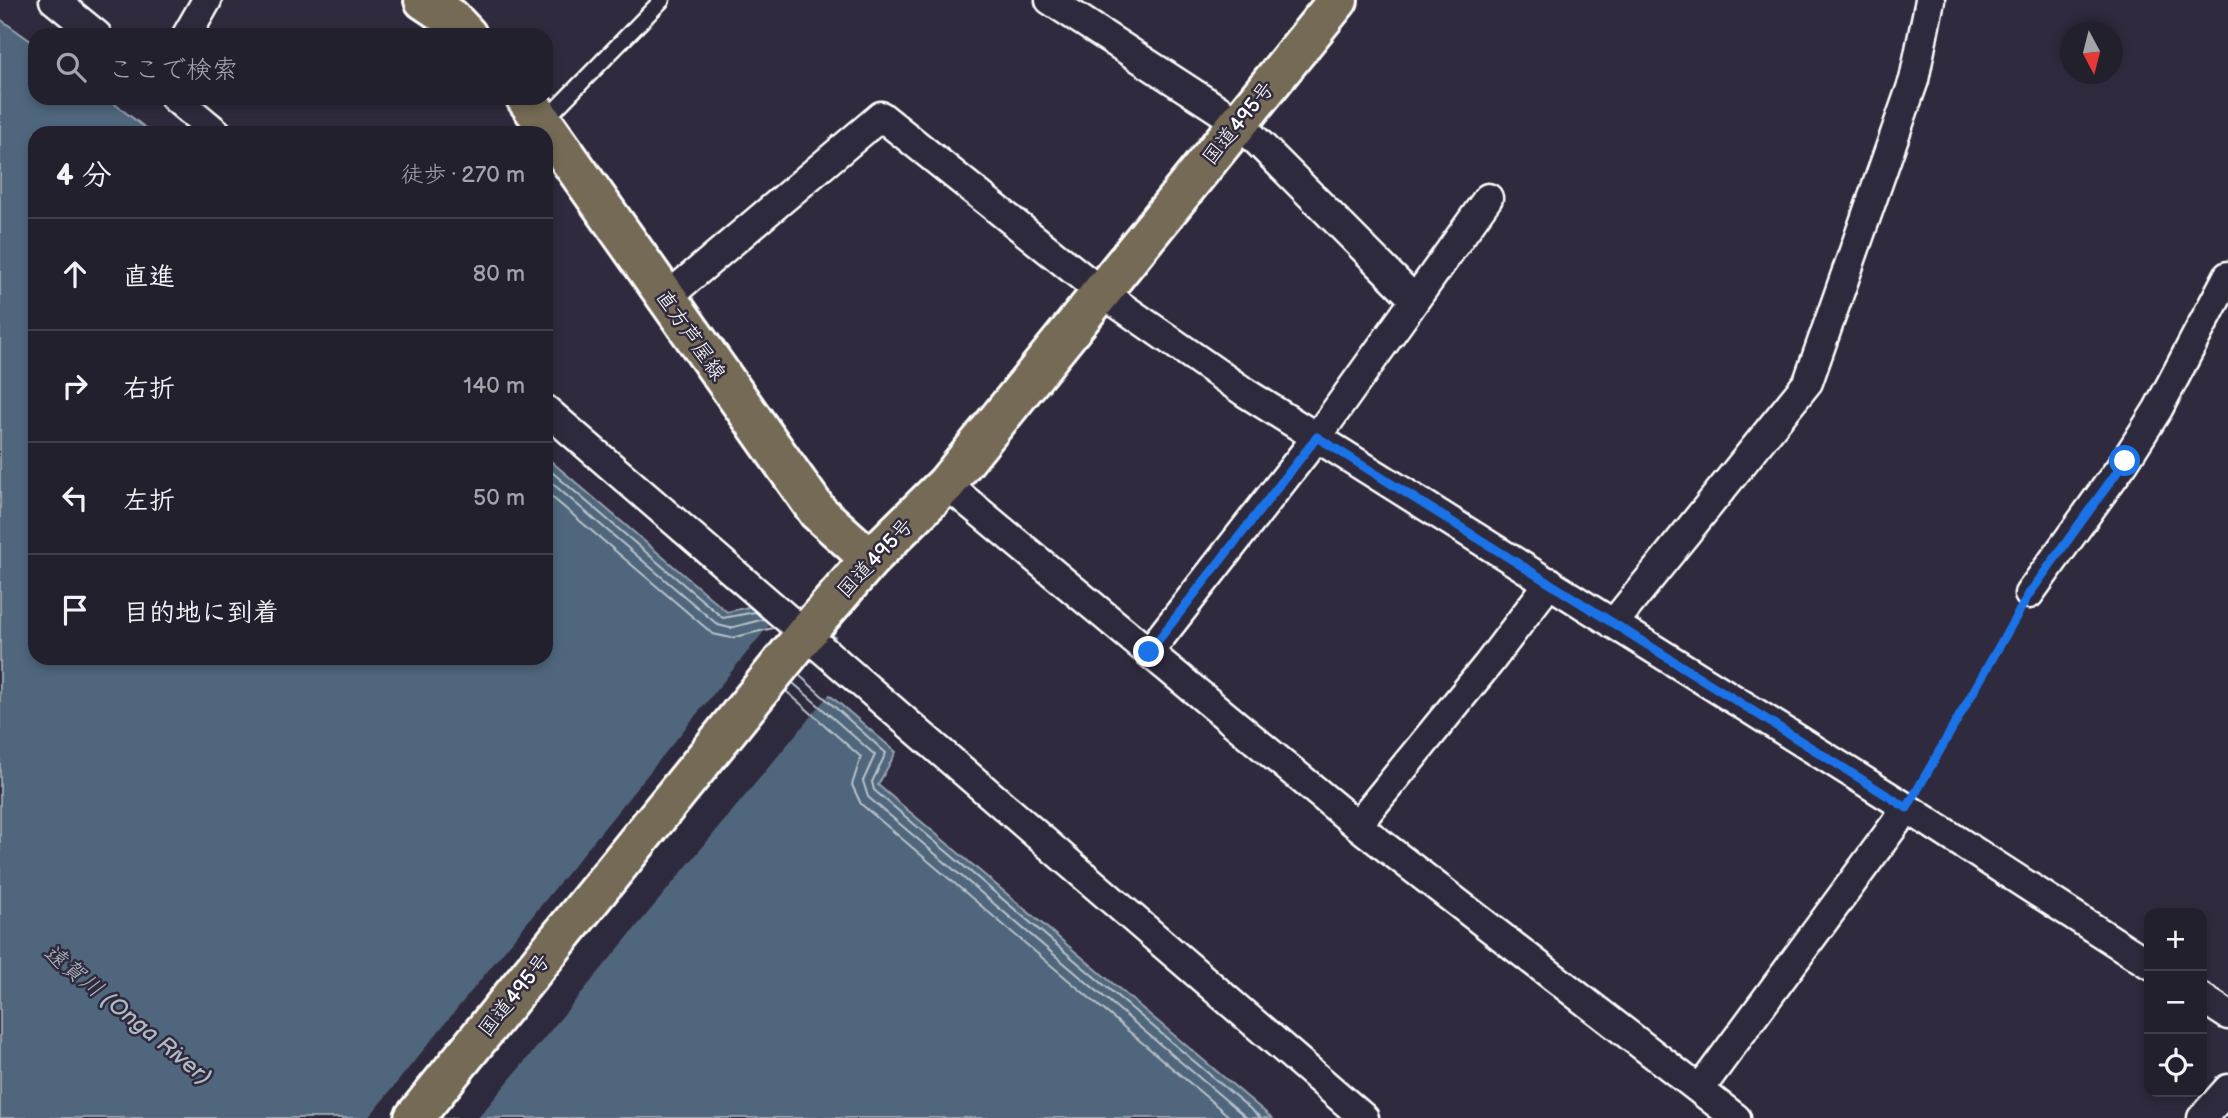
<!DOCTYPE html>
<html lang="ja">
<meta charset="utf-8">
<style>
body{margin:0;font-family:"Balsamiq Sans","Klee One",sans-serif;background:#2b2836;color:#f1f3f6}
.controls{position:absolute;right:21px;bottom:21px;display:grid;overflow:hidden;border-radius:14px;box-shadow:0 4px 10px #0003}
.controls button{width:63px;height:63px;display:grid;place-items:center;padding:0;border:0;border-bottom:2px solid #403e4a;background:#23202e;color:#f1f3f6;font:35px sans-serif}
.compass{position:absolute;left:2060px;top:21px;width:63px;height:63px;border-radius:50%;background:#23202e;box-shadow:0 4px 10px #0003;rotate:173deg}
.stop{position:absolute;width:21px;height:21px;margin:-16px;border:5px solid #1a73e8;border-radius:50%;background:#fff}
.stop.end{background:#1a73e8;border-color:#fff;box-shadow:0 2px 7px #0008}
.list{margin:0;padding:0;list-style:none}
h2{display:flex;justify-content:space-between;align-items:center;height:91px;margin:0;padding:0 28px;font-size:30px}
h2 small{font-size:23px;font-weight:400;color:#a3a3aa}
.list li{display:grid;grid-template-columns:46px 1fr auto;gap:21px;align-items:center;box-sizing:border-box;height:112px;padding:0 28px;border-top:2px solid #403e4a}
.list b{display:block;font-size:26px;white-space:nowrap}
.list em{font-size:23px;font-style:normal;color:#a3a3aa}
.icon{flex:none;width:38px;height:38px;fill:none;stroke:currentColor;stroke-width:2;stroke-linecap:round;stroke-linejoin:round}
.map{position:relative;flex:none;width:2228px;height:1118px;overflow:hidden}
.search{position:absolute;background:#23202e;box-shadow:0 4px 10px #0003;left:28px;top:28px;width:525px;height:77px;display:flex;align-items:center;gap:18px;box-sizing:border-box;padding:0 24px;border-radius:21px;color:#a3a3aa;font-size:26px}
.panel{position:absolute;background:#23202e;box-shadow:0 4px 10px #0003;left:28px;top:126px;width:525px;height:539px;border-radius:21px}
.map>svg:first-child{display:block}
</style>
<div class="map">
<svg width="2228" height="1118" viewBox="0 0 2228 1118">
<rect width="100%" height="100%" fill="#2f2a3d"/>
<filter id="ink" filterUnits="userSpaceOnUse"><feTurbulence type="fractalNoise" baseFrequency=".0143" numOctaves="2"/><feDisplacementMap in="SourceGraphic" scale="14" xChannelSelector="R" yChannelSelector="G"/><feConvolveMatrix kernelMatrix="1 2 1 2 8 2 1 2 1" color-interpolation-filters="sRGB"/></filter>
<g filter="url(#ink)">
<path fill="#50667b" stroke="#96a3b0" stroke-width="2" d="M0 19 35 44V98H107L152 133H35V658H546V457L727 612 782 599 806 611 835 637 805 674 896 752 878 785 1272 1118H0Z"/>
<path fill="#2f2a3d" d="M784 607 833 645 810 673 831 692 478 1118H368Z"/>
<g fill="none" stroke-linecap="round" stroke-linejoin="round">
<path stroke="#b9c2ca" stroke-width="2" d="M546 467 723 618 755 612
M546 478 718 625 730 628 764 619
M546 492 713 634 731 638 773 628
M799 675 886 753 872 782 874 790 1261 1118
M793 683 875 755 863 781 868 797 1247 1118
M786 691 861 757 852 785 861 804 1231 1118"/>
<defs>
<path id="service" d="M545 120 662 0"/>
<path id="minor" d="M54 0 97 35
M1050 0 1239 123 1415 300
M187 35 207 0
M175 98 217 133
M665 299 881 116 1102 293 1246 393 1907 808 2149 964
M546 410 1364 1118
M946 484 1357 825 1736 1118
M2029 594 2125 461 2158 409 2228 276
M1613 624 1808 382 1914 80 1930 0
M1149 652 1317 437 1488 198
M1357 825 1489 663 1550 582
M2202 998 2228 1015
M1700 1089 1907 808
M2202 1118 2228 1089"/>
<path id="primary" d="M424 0 451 18 467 35
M526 98 818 512 870 559"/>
<path id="trunk" d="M414 1118 806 633 870 559 946 484 1338 0"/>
</defs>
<use href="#service" stroke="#fff" stroke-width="19"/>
<use href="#minor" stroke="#fff" stroke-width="33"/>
<use href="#primary" stroke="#fff" stroke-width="44"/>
<use href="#trunk" stroke="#fff" stroke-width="44"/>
<path stroke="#fff" stroke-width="4.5" stroke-dasharray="2 5" stroke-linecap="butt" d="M1922 781 2015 619"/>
<use href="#service" stroke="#2f2a3d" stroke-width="14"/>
<use href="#minor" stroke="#2f2a3d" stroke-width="28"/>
<use href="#primary" stroke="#756a55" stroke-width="38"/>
<use href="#trunk" stroke="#756a55" stroke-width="38"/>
</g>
</g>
<g fill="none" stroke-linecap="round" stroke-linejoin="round" filter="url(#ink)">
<path stroke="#1a73e8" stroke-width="9" d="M1149 652 1317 437 1907 808 2029 594 2125 461"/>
</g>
<g text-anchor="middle" stroke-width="5" stroke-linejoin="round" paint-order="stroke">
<g font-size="21" fill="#fff" stroke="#2f2a3d">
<text transform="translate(1238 123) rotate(-51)" y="7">国道495号</text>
<text transform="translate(691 335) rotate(55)" y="7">直方芦屋線</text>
<text transform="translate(875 558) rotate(-47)" y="7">国道495号</text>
<text transform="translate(514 995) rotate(-51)" y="7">国道495号</text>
</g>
<g font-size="23" font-style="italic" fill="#b0bac4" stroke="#2f2a3d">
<text transform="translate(128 1014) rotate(39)" y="8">遠賀川 (Onga River)</text>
</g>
</g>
</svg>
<div class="controls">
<button>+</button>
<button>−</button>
<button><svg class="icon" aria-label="locate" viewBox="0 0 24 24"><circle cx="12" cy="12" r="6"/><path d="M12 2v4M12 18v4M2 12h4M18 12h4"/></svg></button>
</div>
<svg class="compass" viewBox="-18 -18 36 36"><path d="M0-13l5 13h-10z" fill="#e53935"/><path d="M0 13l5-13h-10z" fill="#a3a3aa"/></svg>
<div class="stop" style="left:2125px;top:461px"></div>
<div class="stop end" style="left:1149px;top:652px"></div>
<div class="search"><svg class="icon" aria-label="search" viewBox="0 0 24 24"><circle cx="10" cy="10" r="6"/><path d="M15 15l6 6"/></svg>ここで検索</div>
<section class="panel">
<h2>4 分<small>徒歩 · 270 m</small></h2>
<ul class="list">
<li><svg class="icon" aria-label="ahead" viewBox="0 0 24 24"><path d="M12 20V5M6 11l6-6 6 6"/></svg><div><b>直進</b></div><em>80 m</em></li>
<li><svg class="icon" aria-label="right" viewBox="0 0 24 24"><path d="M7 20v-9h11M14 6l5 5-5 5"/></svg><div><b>右折</b></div><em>140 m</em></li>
<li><svg class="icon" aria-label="left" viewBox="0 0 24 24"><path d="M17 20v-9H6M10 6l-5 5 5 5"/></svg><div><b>左折</b></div><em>50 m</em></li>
<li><svg class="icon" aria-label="arrive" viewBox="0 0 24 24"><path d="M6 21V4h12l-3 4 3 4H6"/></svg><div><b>目的地に到着</b></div></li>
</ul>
</section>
</div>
